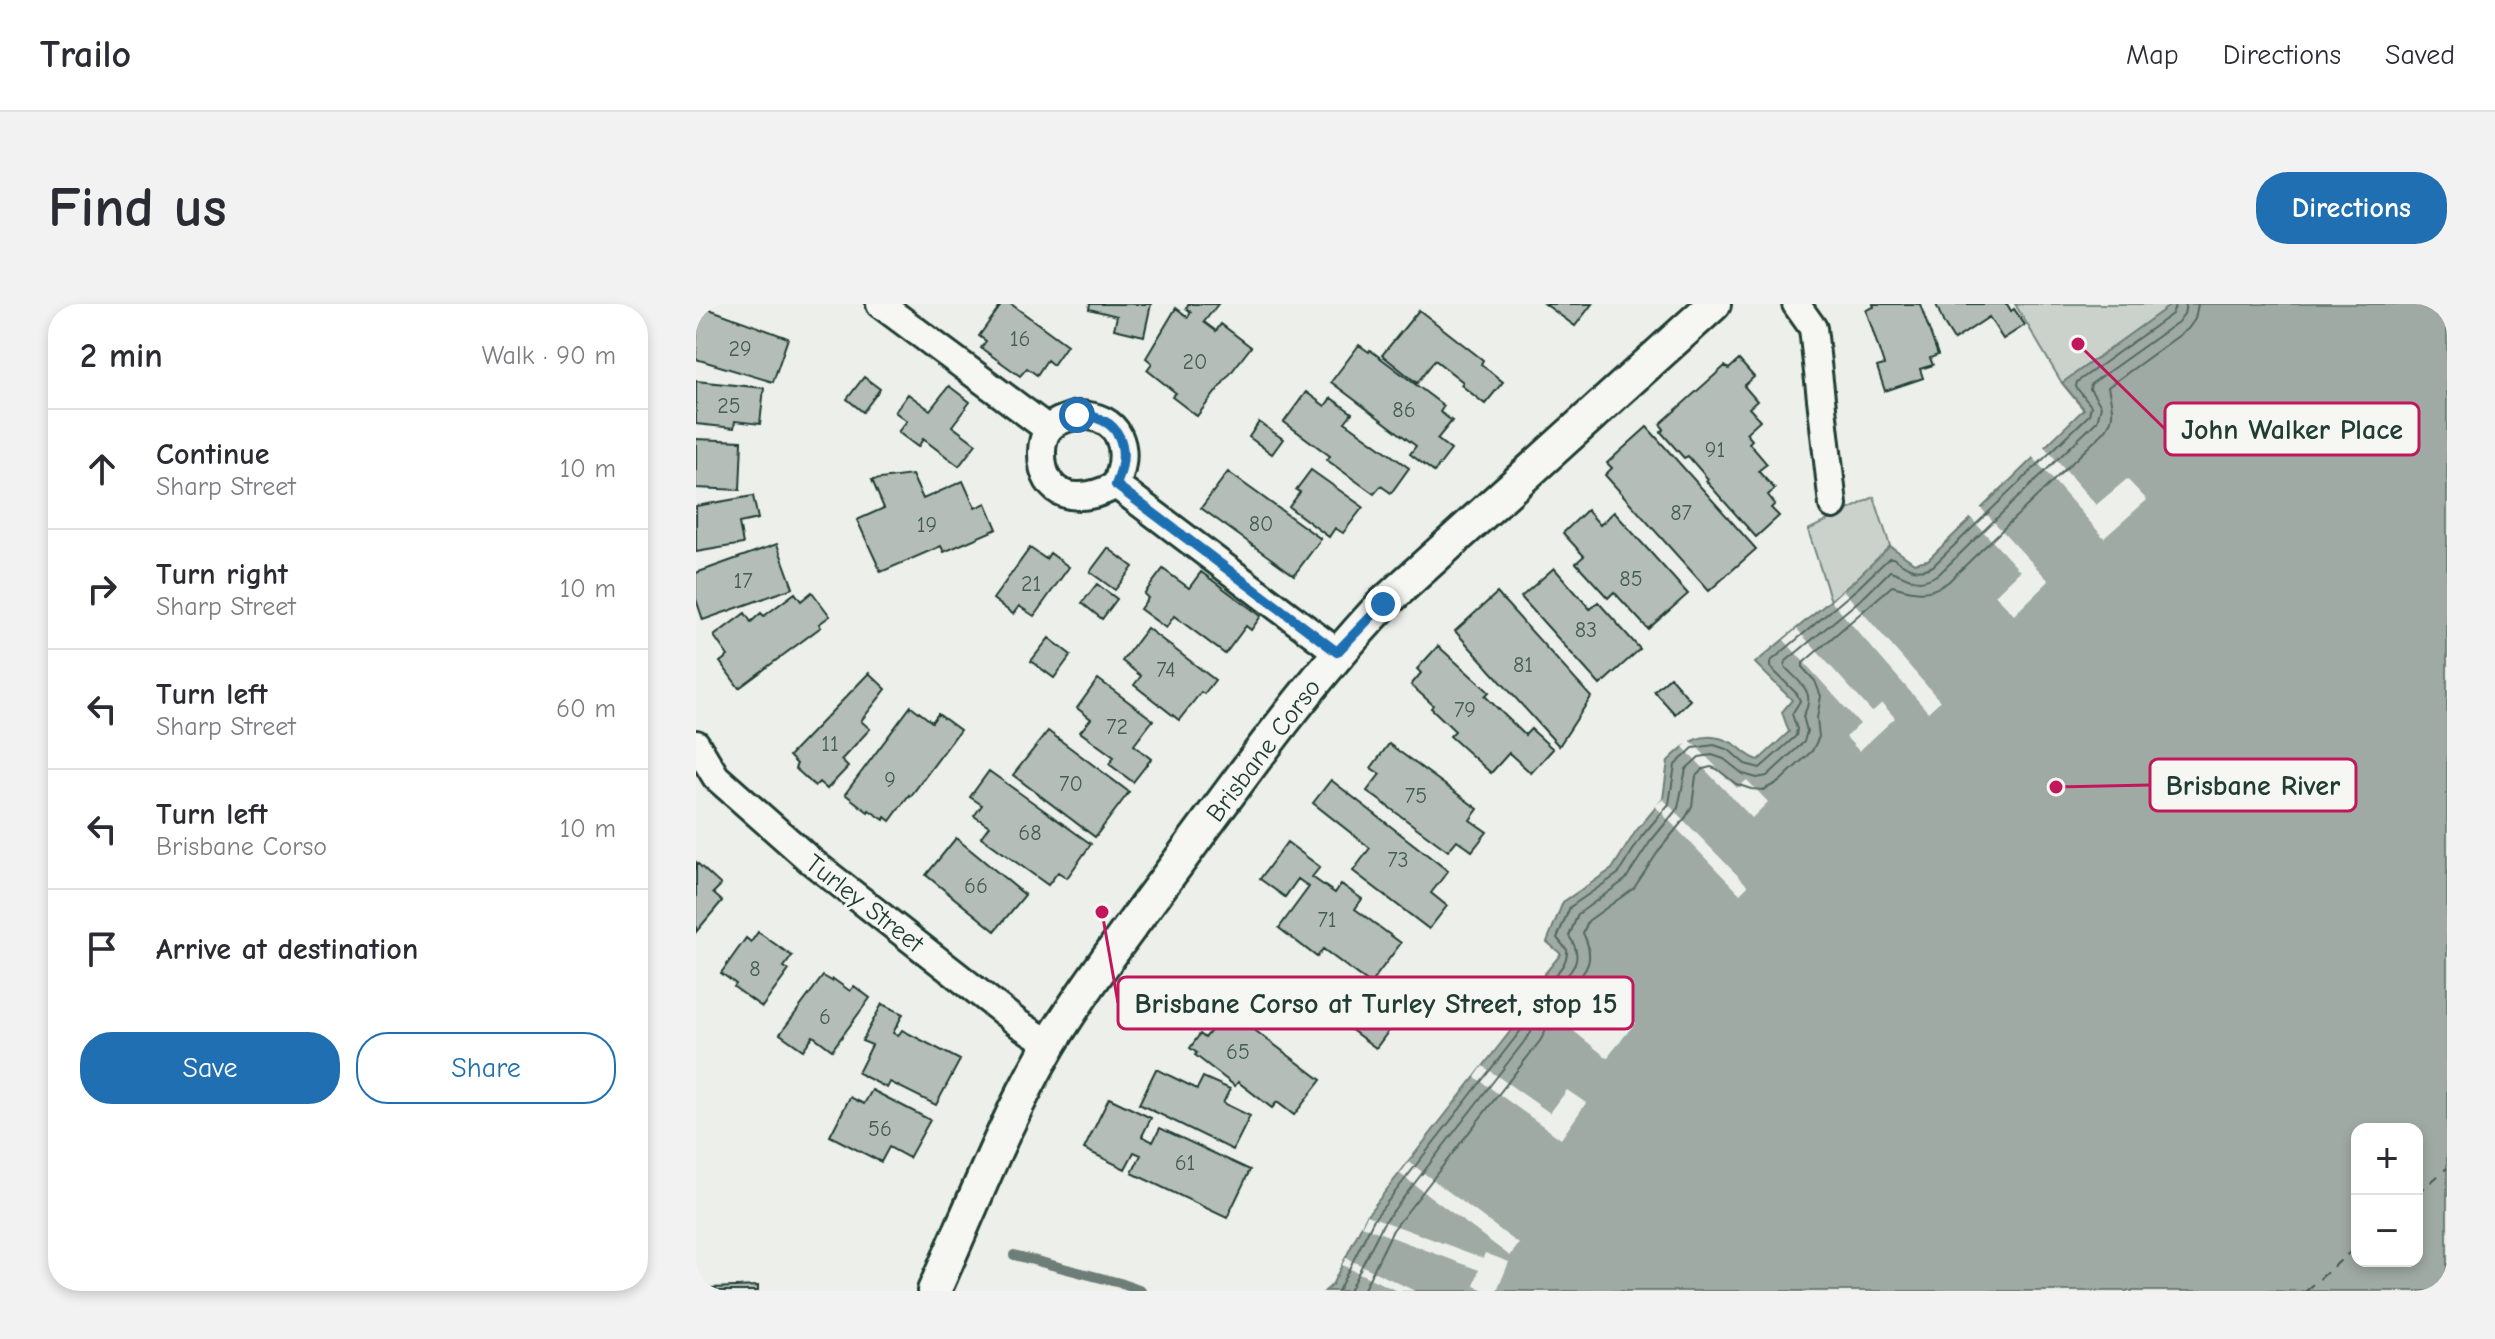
<!DOCTYPE html>
<meta charset="utf-8">
<style>
body{margin:0;font-family:"Comic Neue",sans-serif;background:#f2f2f3;color:#2b2b33}
.controls{position:absolute;right:24px;bottom:24px;display:grid;overflow:hidden;border-radius:16px;box-shadow:0 4px 12px #0003}
.controls button{width:72px;height:72px;display:grid;place-items:center;padding:0;border:0;border-bottom:2px solid #e1e1e2;background:#fff;color:#2b2b33;font:40px sans-serif}
.stop{position:absolute;width:24px;height:24px;margin:-18px;border:6px solid #1f6fb2;border-radius:50%;background:#fff}
.stop.end{background:#1f6fb2;border-color:#fff;box-shadow:0 2px 8px #0008}
.list{margin:0;padding:0;list-style:none}
h2{display:flex;justify-content:space-between;align-items:center;height:104px;margin:0;padding:0 32px;font-size:34px}
h2 small{font-size:26px;font-weight:400;color:#7c7c81}
.list li{display:grid;grid-template-columns:52px 1fr auto;gap:24px;align-items:center;box-sizing:border-box;height:120px;padding:0 32px;border-top:2px solid #e1e1e2}
.list b{display:block;font-size:30px;white-space:nowrap}
.list p{margin:0;font-size:26px;white-space:nowrap;color:#7c7c81}
.list em{font-size:26px;font-style:normal;color:#7c7c81}
.actions{display:flex;gap:16px;padding:24px 32px}
.actions a{flex:1;padding:18px 0;border:2px solid #1f6fb2;border-radius:32px;text-align:center;font-size:28px;color:#1f6fb2}
.actions .main{background:#1f6fb2;color:#fff}
.icon{flex:none;width:44px;height:44px;fill:none;stroke:currentColor;stroke-width:2;stroke-linecap:round;stroke-linejoin:round}
.map{position:relative;flex:none;width:1751px;height:987px;overflow:hidden;border-radius:32px}
header{display:flex;align-items:center;gap:48px;box-sizing:border-box;height:112px;padding:0 40px;background:#fff;border-bottom:2px solid #e1e1e2}
header strong{font-size:38px}
nav{display:flex;gap:44px;margin-inline-start:auto;font-size:28px}
.intro{display:flex;align-items:center;justify-content:space-between;box-sizing:border-box;height:192px;padding:0 48px}
h1{margin:0;font-size:56px}
.button{padding:20px 36px;border-radius:32px;background:#1f6fb2;color:#fff;font-size:28px;font-weight:700}
main{display:flex;gap:48px;padding:0 48px}
aside{flex:1;background:#fff;border-radius:32px;box-shadow:0 4px 12px #0003}
.map>svg:first-child{display:block}
</style>
<header>
<strong>Trailo</strong>
<nav><a>Map</a><a>Directions</a><a>Saved</a></nav>
</header>
<div class="intro"><h1>Find us</h1><a class="button">Directions</a></div>
<main>
<aside>
<h2>2 min<small>Walk · 90 m</small></h2>
<ul class="list">
<li><svg class="icon" aria-label="ahead" viewBox="0 0 24 24"><path d="M12 20V5M6 11l6-6 6 6"/></svg><div><b>Continue</b><p>Sharp Street</p></div><em>10 m</em></li>
<li><svg class="icon" aria-label="right" viewBox="0 0 24 24"><path d="M7 20v-9h11M14 6l5 5-5 5"/></svg><div><b>Turn right</b><p>Sharp Street</p></div><em>10 m</em></li>
<li><svg class="icon" aria-label="left" viewBox="0 0 24 24"><path d="M17 20v-9H6M10 6l-5 5 5 5"/></svg><div><b>Turn left</b><p>Sharp Street</p></div><em>60 m</em></li>
<li><svg class="icon" aria-label="left" viewBox="0 0 24 24"><path d="M17 20v-9H6M10 6l-5 5 5 5"/></svg><div><b>Turn left</b><p>Brisbane Corso</p></div><em>10 m</em></li>
<li><svg class="icon" aria-label="arrive" viewBox="0 0 24 24"><path d="M6 21V4h12l-3 4 3 4H6"/></svg><div><b>Arrive at destination</b></div></li>
</ul>
<div class="actions"><a class="main">Save</a><a>Share</a></div>
</aside>
<div class="map">
<svg width="1751" height="987" viewBox="0 0 1751 987">
<rect width="100%" height="100%" fill="#edefea"/>
<filter id="ink" filterUnits="userSpaceOnUse"><feTurbulence type="fractalNoise" baseFrequency=".0125" numOctaves="2"/><feDisplacementMap in="SourceGraphic" scale="16" xChannelSelector="R" yChannelSelector="G"/><feConvolveMatrix kernelMatrix="1 2 1 2 8 2 1 2 1" color-interpolation-filters="sRGB"/></filter>
<g filter="url(#ink)">
<path fill="#cbd2cc" stroke="#758880" stroke-width="2" d="M1319 0H1563L1205 329 1148 287 1135 297 1112 226 1178 193 1194 242 1218 259 1232 256 1388 106 1366 79Z"/>
<path fill="#9faaa4" stroke="#6c7e77" stroke-width="2" fill-rule="evenodd" d="M1476 0H1751V987H629L636 981 671 911 820 720 830 702 832 690 865 650 851 638 867 598 916 565 940 527 967 495 972 457C991 438 1007 424 1036 439 1046 444 1051 453 1063 456L1093 428 1086 408 1096 396 1059 359 1158 277 1194 242 1218 259 1232 256 1388 105 1366 79ZM1661 825H1721V957H1661Z"/>
<path fill="#edefea" d="M1346 140 1400 201 1431 175 1451 196 1408 234 1335 151Z
M1283 202 1353 277 1318 311 1299 291 1324 267 1272 211Z
M1147 286 1244 397 1232 408 1135 297Z
M1101 325 1176 408 1186 399 1199 414 1163 447 1150 433 1164 420 1088 336Z
M994 436 1041 484 1051 476 1072 498 1056 514 987 443Z
M967 495 1052 582 1044 590 959 502Z
M842 678 899 725 918 702 939 719 911 754 832 690Z
M787 762 854 809 871 786 890 799 865 835 779 773Z
M713 858 823 940 814 952 704 870Z
M671 911 787 954 789 949 813 958 801 987H791L778 982 783 966 666 922Z
M650 954 719 987H701L646 961Z"/>
<g fill="none" stroke-linecap="round" stroke-linejoin="round">
<path stroke="#526961" stroke-width="2" d="M642 987 678 915 826 725C832 714 837 697 843 689 852 677 873 662 871 646L861 634 874 603 922 570 946 532 973 500 979 461 997 444 1018 441 1033 446 1049 460 1064 464 1100 432 1101 425 1096 410 1104 397 1101 390 1074 363V358L1163 283 1193 254H1197C1212 264 1220 270 1237 262L1393 111 1395 102 1380 83 1381 78 1476 10 1480 0
M653 987 687 920 834 730C840 720 845 704 851 696 866 672 894 662 873 632L882 610 929 576 954 538 982 504 990 465 1003 453 1016 451 1028 455 1047 470 1061 474 1071 472 1108 438 1111 427 1107 412C1121 388 1105 380 1089 363V358L1170 291 1194 267C1216 273 1219 285 1244 269L1401 117 1405 102 1394 85 1395 80 1482 18 1488 10 1490 0
M667 987 697 926 844 737C851 726 855 713 861 702 877 674 906 667 887 629L892 617 938 584 964 545 990 513 996 502 1000 472 1007 465 1015 463 1021 465 1040 480 1055 485 1067 486 1083 478 1116 447 1123 433 1121 414 1125 392 1119 377 1107 364V359L1196 282C1218 288 1230 293 1252 278L1409 127C1421 111 1415 100 1412 83L1492 25 1499 15 1502 0"/>
<path stroke="#6c7e77" stroke-width="10" d="M318 951 424 979 445 987"/>
<path stroke="#3f5850" stroke-width="2" stroke-dasharray="10 8" stroke-linecap="butt" d="M1721 890 1751 864
M1610 987 1661 942"/>
</g>
<path fill="#b4bdb8" stroke="#1f3d34" stroke-width="2" d="M306 0H315L371 41 357 61 351 56 341 71 331 64 324 72 285 44 290 37 283 32Z
M394 0H455L448 32 418 25 421 12 393 5Z
M493 0H522L508 18 520 27 525 20 555 43 501 112 476 93 480 89 451 66 456 59 450 54 480 4 492 13 495 8 490 4Z
M849 0H896L879 22Z
M1177 0H1224L1242 51 1234 54 1237 61 1224 65 1227 74 1189 87 1181 63 1188 61 1170 6 1178 3Z
M1240 0H1311L1315 7 1318 5 1329 21 1307 35 1293 13 1258 36 1248 20Z
M2 1 92 34 77 78 0 55Z
M723 6 787 56 785 60 807 78 789 100 765 81 767 78 739 56 721 79 686 51Z
M663 41 673 48 674 46 748 102 744 108 756 117 741 135 755 146 738 168 714 150 720 142 635 78Z
M1043 56 1058 73 1048 82 1061 97 1053 104 1064 116 1050 129 1056 136 1053 139 1071 160 1062 167 1079 185 1072 191 1079 200 1075 204 1083 212 1060 233 1010 177 1012 175 992 152 988 154 965 128 968 125 964 120 1029 62 1033 65Z
M168 73 184 85 167 108 151 95Z
M0 77 68 84 64 120 39 117 38 124 0 120Z
M253 82 274 98 256 122 280 140 263 162 227 135 222 143 202 128 211 117 199 108 212 90 234 106Z
M610 88 629 102 635 94 656 109 649 118 713 164 695 189 685 182 678 190 631 156 634 152 588 118Z
M563 118 587 135 576 150 553 133Z
M951 123 1060 245 1013 287 909 171 916 164 911 159Z
M0 135 46 137 44 186 0 184Z
M615 166 667 203 647 229 639 224 633 233 593 203 604 188 600 186Z
M532 168 625 235 598 271 505 204Z
M216 171 227 195 267 177 279 204 290 199 301 225 248 248 245 242 185 268 161 216 188 204 176 176Z
M57 192 62 215 43 219 47 240 0 248V202Z
M891 206 904 221 918 208 992 290 952 325 918 288 912 294 880 259 888 252 867 229Z
M81 240 97 284 7 316 0 295V269Z
M334 244 350 255 354 249 373 263 338 312 323 302 317 310 297 295Z
M412 244 437 263 419 286 394 268Z
M858 264 894 305 902 298 944 345 904 381 825 293Z
M467 265 493 284 505 268 565 312 555 326 550 322 529 350 478 312 470 324 444 305 452 294 448 290Z
M401 280 421 295 406 315 386 299Z
M116 288 134 312 123 320 125 323 43 384 24 358 32 352 18 332 49 309 55 318 65 309 68 312 99 289 105 297Z
M801 289 895 393 863 442 759 327Z
M451 324 519 376 508 390 505 388 483 416 438 381 445 372 426 357Z
M353 334 375 351 358 374 335 357Z
M742 342 793 388 789 392 829 431 835 425 857 445 835 469 813 449 795 469 754 432 759 427 735 404 737 401 715 381 725 369 721 365Z
M173 369 190 385 165 417 174 425 145 456 152 463 131 485 123 478 119 482 99 464 101 460 93 452Z
M974 373 994 396 979 410 958 387Z
M402 375 457 416 438 441 455 455 437 478 413 460 418 453 384 428 395 415 381 404Z
M215 402 236 418 242 410 264 426 214 493 213 491 194 517 189 513 188 516 173 506 172 508 149 490Z
M352 427 433 488 399 533 317 471Z
M693 440 782 505 774 516 791 528 776 547 761 536 752 547 671 487 684 470 675 464Z
M293 467 395 540 371 574 362 568 352 581 285 533 293 522 278 512 286 501 274 493Z
M635 476 752 567 735 589 751 602 733 625 657 567 674 544 617 499Z
M260 534 329 591 299 627 230 571Z
M591 538 624 563 616 573 639 589 645 580 666 595 659 605 705 639 674 680 627 645 621 653 583 624 613 583 602 575 589 593 564 575Z
M0 558 25 581 17 589 26 597 0 628Z
M62 628 96 652 88 663 93 666 66 703 38 683 40 680 25 669 50 634 55 638Z
M127 672 136 677 137 675 154 687 158 682 174 694 136 746 117 732 107 746 84 730Z
M512 683 539 704 536 709 625 776 598 811 581 798 576 804 542 778 539 782 499 751 501 749 494 744 504 730 509 734 514 728 491 711Z
M186 700 207 710 197 729 202 732 206 726 264 756 240 801 194 778 191 784 162 769 176 741 166 737Z
M660 701 694 725 680 744 646 719Z
M460 765 501 785 507 773 534 785 527 799 554 812 537 846 443 800Z
M176 786 234 816 213 854 193 843 185 858 134 832 154 793 168 800Z
M413 794 455 814 446 832 457 838 464 824 554 866 531 914 436 869 445 851 438 848 429 865 388 845Z
M2 981 15 984 62 982V987H0Z"/>
<g fill="none" stroke-linecap="round" stroke-linejoin="round">
<defs>
<path id="minor" d="M184 0 352 125
M1100 0 1117 24 1137 201
M381 111C425 111 435 144 420 181 385 201 345 196 346 148 346 141 348 130 353 125 359 117 372 114 381 111Z
M420 181 641 348
M0 440 20 473 115 557 323 720 354 740"/>
<path id="tertiary" d="M238 987C275 905 308 818 354 740 394 675 442 613 487 552 551 465 613 379 687 300L1018 0"/>
</defs>
<use href="#minor" stroke="#1f3d34" stroke-width="32"/>
<use href="#tertiary" stroke="#1f3d34" stroke-width="38"/>
<use href="#minor" stroke="#f6f6f2" stroke-width="26"/>
<use href="#tertiary" stroke="#f6f6f2" stroke-width="32"/>
</g>
</g>
<g fill="none" stroke-linecap="round" stroke-linejoin="round" filter="url(#ink)">
<path stroke="#1f6fb2" stroke-width="10" d="M381 111C426 112 435 144 420 181L641 348 687 300"/>
</g>
<g text-anchor="middle" stroke-width="6" stroke-linejoin="round" paint-order="stroke">
<g font-size="22" fill="#445d55">
<text x="324" y="42">16</text>
<text x="44" y="52">29</text>
<text x="499" y="65">20</text>
<text x="33" y="109">25</text>
<text x="708" y="113">86</text>
<text x="1019" y="153">91</text>
<text x="985" y="216">87</text>
<text x="565" y="227">80</text>
<text x="231" y="228">19</text>
<text x="935" y="282">85</text>
<text x="47" y="284">17</text>
<text x="335" y="287">21</text>
<text x="890" y="333">83</text>
<text x="827" y="368">81</text>
<text x="470" y="373">74</text>
<text x="769" y="413">79</text>
<text x="421" y="430">72</text>
<text x="134" y="447">11</text>
<text x="194" y="483">9</text>
<text x="375" y="487">70</text>
<text x="720" y="499">75</text>
<text x="334" y="536">68</text>
<text x="702" y="563">73</text>
<text x="280" y="589">66</text>
<text x="631" y="623">71</text>
<text x="59" y="672">8</text>
<text x="129" y="720">6</text>
<text x="542" y="755">65</text>
<text x="184" y="832">56</text>
<text x="489" y="866">61</text>
</g>
<g font-size="26" fill="#1f3d34" stroke="#f6f6f2">
<text transform="translate(567 446) rotate(-53)" y="9">Brisbane Corso</text>
<text transform="translate(169 599) rotate(38)" y="9">Turley Street</text>
</g>
</g>
<path fill="none" stroke="#c2185b" stroke-width="3" d="M1382 40L1469 125M1360 483L1454 481M406 608L422 699"/>
<g fill="#c2185b" stroke="#f6f6f2" stroke-width="3">
<circle cx="1382" cy="40" r="8"/>
<circle cx="1360" cy="483" r="8"/>
<circle cx="406" cy="608" r="8"/>
</g>
<g fill="#f6f6f2" stroke="#c2185b" stroke-width="3">
<rect x="1469" y="99" width="254" height="52" rx="8"/>
<rect x="1454" y="455" width="206" height="52" rx="8"/>
<rect x="422" y="673" width="515" height="52" rx="8"/>
</g>
<g font-size="28" text-anchor="middle" font-weight="bold" fill="#1f3d34">
<text x="1596" y="135">John Walker Place</text>
<text x="1557" y="491">Brisbane River</text>
<text x="680" y="709">Brisbane Corso at Turley Street, stop 15</text>
</g>
</svg>
<div class="controls">
<button>+</button>
<button>−</button>
</div>
<div class="stop" style="left:381px;top:111px"></div>
<div class="stop end" style="left:687px;top:300px"></div>
</div>
</main>
